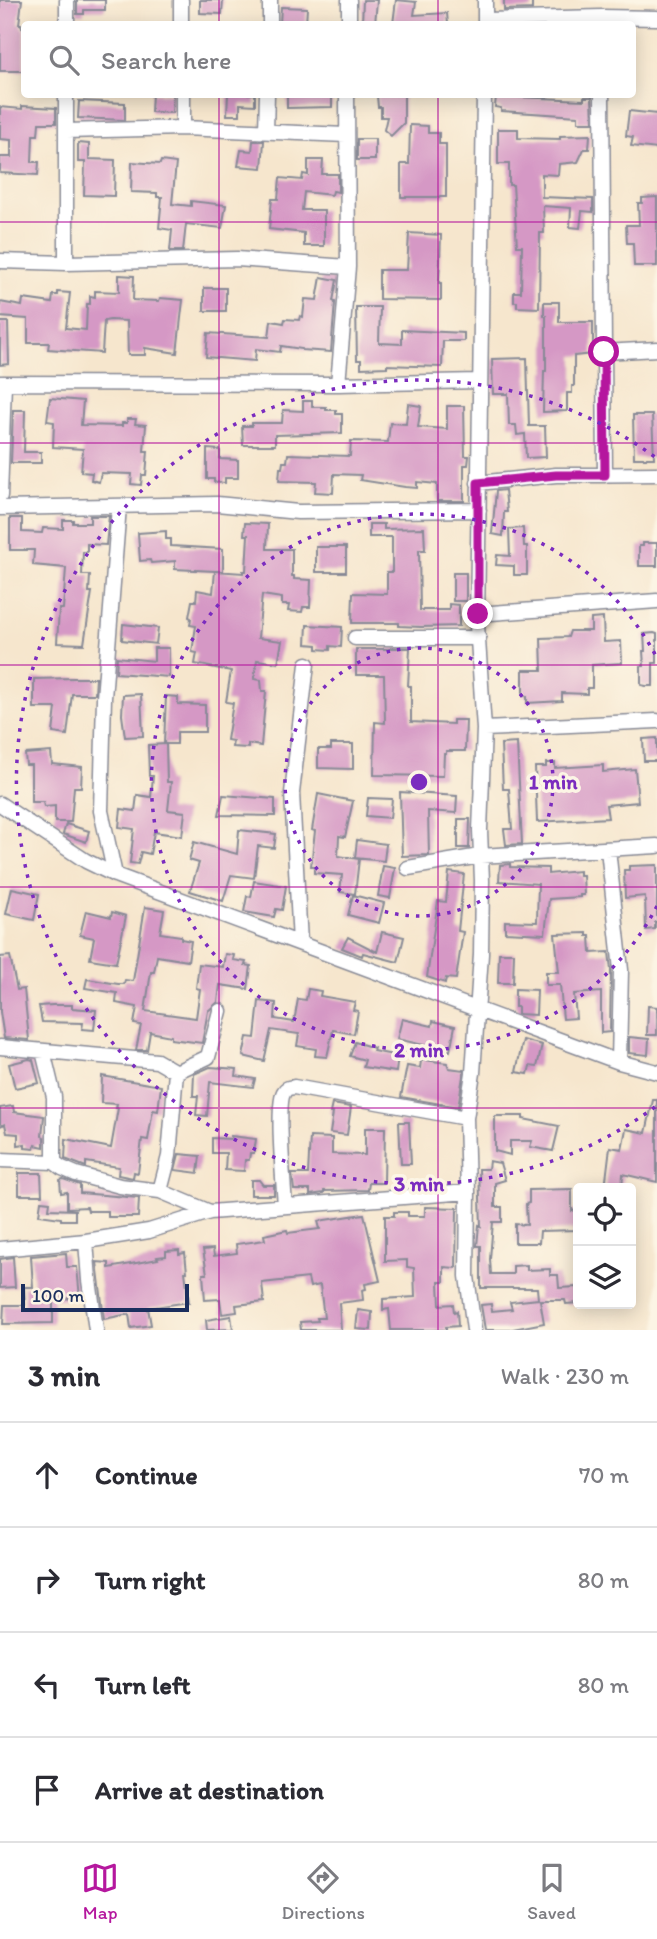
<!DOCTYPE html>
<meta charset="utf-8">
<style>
body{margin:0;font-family:Itim,sans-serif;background:#f7f7f7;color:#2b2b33}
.controls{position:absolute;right:21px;bottom:21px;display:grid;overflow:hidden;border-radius:7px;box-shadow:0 4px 18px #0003}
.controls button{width:63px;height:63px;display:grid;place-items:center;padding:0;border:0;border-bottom:2px solid #e1e1e2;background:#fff;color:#2b2b33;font:35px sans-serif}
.scale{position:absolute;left:21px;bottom:18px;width:168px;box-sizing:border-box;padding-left:7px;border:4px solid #1b2f5e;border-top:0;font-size:19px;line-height:24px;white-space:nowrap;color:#1b2f5e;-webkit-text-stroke:5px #fcf5e5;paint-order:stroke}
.stop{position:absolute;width:21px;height:21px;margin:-16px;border:5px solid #b5179e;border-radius:50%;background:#fff}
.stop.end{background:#b5179e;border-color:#fff;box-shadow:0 2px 7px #0008}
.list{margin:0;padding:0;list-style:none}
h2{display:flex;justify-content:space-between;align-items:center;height:91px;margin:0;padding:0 28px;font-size:30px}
h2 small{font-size:23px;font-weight:400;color:#7c7c81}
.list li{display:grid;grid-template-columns:46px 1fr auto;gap:21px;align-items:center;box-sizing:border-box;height:105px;padding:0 28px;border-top:2px solid #e1e1e2}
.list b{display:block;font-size:26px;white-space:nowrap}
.list em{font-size:23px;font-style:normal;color:#7c7c81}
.icon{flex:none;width:38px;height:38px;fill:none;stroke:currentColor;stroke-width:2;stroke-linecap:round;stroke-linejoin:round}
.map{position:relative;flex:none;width:657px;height:1330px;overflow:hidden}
.search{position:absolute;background:#fff;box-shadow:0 4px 18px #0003;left:21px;right:21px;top:21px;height:77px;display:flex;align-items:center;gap:18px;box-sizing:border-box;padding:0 24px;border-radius:7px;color:#7c7c81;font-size:26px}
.sheet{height:511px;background:#fff}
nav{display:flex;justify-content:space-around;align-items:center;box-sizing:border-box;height:98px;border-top:2px solid #e1e1e2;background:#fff;font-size:19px;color:#7c7c81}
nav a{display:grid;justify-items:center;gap:4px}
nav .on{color:#b5179e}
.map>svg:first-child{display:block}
</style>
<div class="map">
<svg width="657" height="1330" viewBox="0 0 657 1330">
<rect width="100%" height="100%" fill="#fcf5e5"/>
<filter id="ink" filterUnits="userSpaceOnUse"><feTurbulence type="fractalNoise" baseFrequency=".0143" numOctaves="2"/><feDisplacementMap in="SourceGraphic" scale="14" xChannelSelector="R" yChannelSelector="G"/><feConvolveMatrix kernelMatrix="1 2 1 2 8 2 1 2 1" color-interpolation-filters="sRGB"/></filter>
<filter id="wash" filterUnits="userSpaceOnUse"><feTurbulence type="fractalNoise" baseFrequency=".00686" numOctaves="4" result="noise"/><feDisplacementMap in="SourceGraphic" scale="28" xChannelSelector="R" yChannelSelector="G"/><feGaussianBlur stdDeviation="1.57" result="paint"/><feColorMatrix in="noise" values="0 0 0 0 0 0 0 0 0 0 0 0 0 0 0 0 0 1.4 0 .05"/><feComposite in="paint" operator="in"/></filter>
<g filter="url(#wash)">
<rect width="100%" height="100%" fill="#f6e6cd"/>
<g id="blocks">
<path fill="#d598c5" d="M0 0H22L19 24H21L22 28H24V71H0Z
M77 0H105V10H84V14H77Z
M200 0H223L222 14 200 13Z
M363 0H377L375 24H362Z
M396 0 416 2 414 15 447 13 448 24H393Z
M504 0 532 1V9L504 10Z
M281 7 307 8 306 24H280Z
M152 94H173L172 113 151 112Z
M228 94H255V105L240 104V115H227Z
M287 94H332V107L287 108Z
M380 94H404V123L391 136 384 130 387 117H381V107H378L377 96Z
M496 96 584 100V97H592L593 122H578V116L501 111V108L495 107Z
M79 101 125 103V120L78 118Z
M22 106 56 108V123H39L38 135H33L32 162H39L38 175 0 173V157H11V140L0 139V107L22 109Z
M629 111 657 114V149L631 146 633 137 626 136Z
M410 125 428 126V133H439V144H446V197H401V164H409Z
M498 129H518V138L560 139V136L590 135 589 149H584L578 162 559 164 558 175 542 174V197L593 199V212L582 211 580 228 570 227 571 208 543 206 544 233H540L539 308 517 307V302H514V292H521L522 246H517L513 185H509V164H498Z
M357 139H375V160H357Z
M253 141H264L262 168 238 166 241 150 252 151Z
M78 143 89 144V159L115 160 114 196 84 195 85 162H78Z
M308 160H323L322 174H338V192L333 191 332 195 304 192 302 210H324V246H304V233L269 229 272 199H278L280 178 302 180 303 174 308 175Z
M161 161 176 163 172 204 191 206V201L226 205 222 228 186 224 183 251H170L172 230 159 228 162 197H157V193L131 192 132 162 160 164Z
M657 197V266H634L633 243H627L626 225H639L638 203H642V198Z
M409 233 441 235 439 283H441V300L379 299V270H407Z
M119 275 134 276 133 300 159 301 160 298 183 300 177 353 145 348V355H128L127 321 110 320 104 321 102 353 48 349 49 343H28V319L0 317V302L22 306 23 299 52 303 53 295H58V292L70 293 66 328 86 330 87 304H90V296L95 297V291L119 292Z
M321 277 337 280 333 301 335 302 331 352 302 350V349L281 346 280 352 256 349 255 361 206 357 208 333 269 337 271 321 284 323 285 319 299 320 300 316 303 317 305 299 317 300Z
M204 288H226V311H204Z
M544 302H559V322H593V354L574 356V386H572V393H567V411L543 412 544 371H546V316H544Z
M356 307H380L379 343 402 344V330L464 333V341H443L442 367 387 365V367L361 368V360H357Z
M0 322H8L9 364 0 365Z
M527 358 529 426H545L546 457 526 458 525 434 517 435 516 425H509L508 394H493L492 359Z
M50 398 83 401 81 425 122 426V423H127V419H136L135 424 146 425 144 451H148L146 475H142L141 485 131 484 132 474 101 473 99 482 91 480 92 473 81 472 83 449 53 447 54 422 47 421Z
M303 401H312V407H326V410H336V414H342V433L275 435V445H243L242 426H252V423H282L283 410 303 411Z
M408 404 421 406 418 427 447 429V406H464L465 456H469L468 465H464V501H437V484L417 482V488L405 487 360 480 361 475 334 474 333 493 315 492 316 482 279 481 280 468H282L283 462H287L288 454 350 456 351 441 388 442 390 423 406 424Z
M13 410H25L24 452H41V463H11Z
M633 415H652L654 458H634Z
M207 449 220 450V459L238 460V478H225V483L214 482V479H207Z
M505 490 507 512H504L503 536 492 534 496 491Z
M90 516H109L106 545 87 544V552H83L82 575H90L89 592H92L84 644 57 643 59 609H63L66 568 33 565 34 550H10V518H22V532L42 533 43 528 63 529V520H73V523H90Z
M245 523 268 524 267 549H292V576H294V579L311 580 310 607H303L302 612 288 611 289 605H282V598L262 595 258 638 282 641 278 663 257 660 254 679 261 680 262 691H266L261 746 248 744V748L232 747 233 741 227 740 233 703 226 702 231 671 195 664 197 653 192 652 196 626 190 625 191 618 189 617 192 601H196L197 590 213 593 215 571 175 569V561L151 563 150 560 140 561 138 533 166 531V539H171V546L223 549V571H215L243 573V571H246L248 535H244Z
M369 524H384V529L424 528 425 550H419L420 610H449V604L459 605V626L421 627 399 626V623H352L353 593 387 594V572H392V537H369Z
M523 528 524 546H527V575H514V566L496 565 497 555 510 556 509 529Z
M643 543H657V566H639V546H643Z
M316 547H346V572H316Z
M453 573H466V601H453Z
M603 618 604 642 621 641 622 663 592 665V688H587V694L562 693V701L527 703V696H523V670H542L541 638 568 637 570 631H591V619Z
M123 624 158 628 156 644 122 640Z
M307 625 342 627 341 647 330 646V650L317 649V645L306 644Z
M654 633 657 634V663H653V686H646L641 685V666H644L643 651H645L644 634Z
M154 648H169V677L116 673 117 657 154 661Z
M391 648H410L408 686H411V722L453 724V720H466L465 751H446V754H444L443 776 374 775 375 722 385 723 384 675H356V649H391Z
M75 678H96L95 694H72L67 735 53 733 56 708H34V679Z
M141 694 143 736 125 737 122 715 123 695Z
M166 696 178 697V704L205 705V732H177V744H164Z
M657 738V761H644L643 739Z
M517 743 522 844 506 845 504 829H512L509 789H503L501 744Z
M166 744 167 782H171L168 810 185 812 182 836 154 832 150 854 141 852 138 864 130 863 134 829 119 827 121 809 135 811 137 795 151 797 153 776H149L148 745Z
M331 744H353V769L318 768V749H331Z
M51 752 52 764 82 767 81 787H74L71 822H55V806L44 807 43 802H31V765H26L25 754Z
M546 763H555V768L603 765V772L635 769 638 802 606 805 608 818 537 822 535 767H546Z
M400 792 457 796 456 813 428 811 429 855 402 856Z
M318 794 353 801 345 837 339 836 338 856 359 859 355 894 340 892 342 875 314 873V866H311L315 831 312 830Z
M223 795 275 799V816L219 815Z
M368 798 392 799 390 818 366 816Z
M458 819H470L469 848H458Z
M66 824 89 831 86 842 63 834Z
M239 830 276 834 274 848 258 846 254 878 231 875 223 901 190 891 199 863 189 860 194 842 237 854Z
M357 840 386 844 384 861 355 858Z
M510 864V867L548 868V874L579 871V875H583L584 895H580V897L549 899 545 934 505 932V921L537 922 538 884 499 881 500 865Z
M657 865V922H655V929L646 930 645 896 625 898 624 870H629V866Z
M383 866 395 868 390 898 378 896Z
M449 872 464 874 458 931 463 932 456 979 446 978 445 983 427 977 438 901 446 902Z
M254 881 286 886 282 910 276 909 274 917 244 912 247 896 251 897Z
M12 888 39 894 34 920 6 914Z
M353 895 384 903 379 923 348 915Z
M145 907 164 910 160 933 181 936V939L191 941 188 961 157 956 154 972H151L145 1011 196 1018 200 989 196 988 199 964 223 967 225 954 234 955 233 960 246 962 245 965 251 966 248 989 220 985 218 1002 208 1011 202 1043 171 1039V1036L150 1032 147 1050H136L141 1025 134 1024 137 1007 116 1003 117 993 85 988 87 979 118 984H124L125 980 133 981Z
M86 911 111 917 112 912 126 916 116 963 90 959 94 938 80 935Z
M382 932 404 937 398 962 363 953 362 956 342 948 348 937 377 952Z
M587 933V936H590L591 953 609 952 611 970 610 1032 601 1033V992L574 994 576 1018 563 1019 560 985H546V972H559L555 934Z
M499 953H514L513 983H498Z
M10 956 17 990 24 989 29 1040 4 1038 0 1012V957Z
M308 989 321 991 320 996 355 1002 353 1010 358 1011 354 1034 333 1030 327 1057 315 1056 316 1049 297 1046 299 1034 271 1030 264 1061 243 1056 247 1037 255 1038 259 1001 276 1003 275 1019 294 1022 298 999 306 1000Z
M515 989 537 990 536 1015 518 1014V1007H515Z
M53 1005H72V1008L96 1010 94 1030 82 1029 83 1023 42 1022 39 1006Z
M648 1006 657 1007V1035H647Z
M402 1019 432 1026 433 1021 455 1026 450 1051 397 1039Z
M629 1037 649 1039 648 1055 629 1053Z
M523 1040 542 1045 537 1067 530 1066 528 1074 516 1072Z
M355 1042 374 1048 373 1051 398 1056 396 1072 363 1067 365 1060 350 1056Z
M29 1059 33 1060 39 1083 15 1088 9 1064Z
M424 1060 447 1063 449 1068 464 1070 458 1107 401 1097 407 1066 420 1068 421 1061Z
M210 1067 237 1069 236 1076 255 1079 253 1087 210 1082 207 1116 196 1115 198 1096H193L194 1074Z
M102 1076 161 1086 158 1111 153 1110 148 1140 142 1139 138 1173 134 1172 133 1178 118 1175 119 1167 86 1162V1167L65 1159 66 1139 111 1148 118 1108H116L117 1104 101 1103Z
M653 1100H657V1182L623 1174 622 1188H605L610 1147 622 1149 626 1129 646 1133Z
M332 1104 351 1107 347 1135 330 1133 333 1113H330Z
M13 1106 14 1112 44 1116 42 1136 44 1137V1147L35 1145 34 1149 25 1148V1144L18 1145V1134L7 1133 5 1124 0 1126V1108Z
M495 1116H523V1119L559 1126 553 1151 530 1147 532 1141H510V1155L495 1151Z
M399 1122H409L411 1164H401Z
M365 1128H385L384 1183H369L368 1190 324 1191V1193L310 1195V1190H294L292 1174H308L310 1137 332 1138V1154L365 1155Z
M231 1136 256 1139 254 1153H250L249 1160H245L244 1171 225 1170 226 1153H212V1138L231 1139Z
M179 1154 200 1156 198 1173 175 1170Z
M489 1161 500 1163 505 1180 495 1183V1207H502V1222H493L490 1259 491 1274H513V1266L527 1265V1270L550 1269V1275H558L559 1288 578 1287V1303L566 1304 565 1300H540L544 1323 508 1330H485L481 1305 491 1304 492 1311 512 1309 510 1302 538 1299 537 1288H481V1246H477L479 1225 481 1226 479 1169H488Z
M19 1173H41L42 1195H19Z
M63 1179 80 1185V1193L139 1198 138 1217H108V1211H88L87 1207 67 1208V1192L61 1193 60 1180Z
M251 1180H259L263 1185H274V1195H251Z
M572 1189V1211L578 1210V1230L540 1231 539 1243H515V1224L527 1225 526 1204 529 1203V1190Z
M41 1201 50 1202 49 1209 75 1210V1220H61V1218L39 1215Z
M425 1207 457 1208 456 1268 444 1267V1282H439L440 1305 453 1304 454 1312 457 1311 458 1326 446 1327V1330H391L389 1309 383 1310V1299L415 1297 414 1268 407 1267V1260L385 1261V1216H394V1212H408V1216H425Z
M364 1214 380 1281 365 1284 366 1289 362 1290 363 1300 339 1303 341 1330H301L300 1322 318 1321 317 1318H324L320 1285 310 1287 308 1278 262 1283 264 1302 236 1305 237 1312 222 1314 220 1299 205 1300 203 1274H207L203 1250 213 1249 214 1256 237 1253 236 1244 265 1240 264 1235 287 1230 288 1233 320 1229 318 1221Z
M179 1250V1254L185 1253 187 1272H185L189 1302 148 1308 151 1325 131 1328 129 1314 104 1319 97 1262 109 1263V1268L158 1259 157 1257 166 1256V1251Z
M66 1253 67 1267H77L80 1298 53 1299V1323L3 1324 4 1305H25L24 1287H33L31 1256Z
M13 1257 15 1287 0 1288V1259Z
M358 1310 372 1312 371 1330 356 1329Z
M231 1316 233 1329 207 1330 206 1320Z"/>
</g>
</g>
<g filter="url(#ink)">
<use href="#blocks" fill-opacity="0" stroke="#888a96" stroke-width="2"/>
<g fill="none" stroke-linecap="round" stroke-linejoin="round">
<defs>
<path id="minor" d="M181 0V24
M485 20 602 17 657 18
M67 24V0
M270 24V0
M349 24V0
M485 24V0
M183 94V128
M602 94 605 475
M66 131 183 128 346 135
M266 131 267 94
M0 261 66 263 237 259 348 267
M66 263V94
M604 352 657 349
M0 383 338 384 479 381
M338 384 348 267 347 94
M478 483 556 475 657 474
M0 496 4 384
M0 508 217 504 298 512 479 510
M478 614 657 601
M355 638H479
M484 729 657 721
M0 804 86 861 115 875 619 1062 657 1072
M608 849 621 970 619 1062
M408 868 480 856 657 846
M115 875 101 811 104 698 119 506
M300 943 292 793 307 664
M0 1047 157 1061 176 1072 169 1156 160 1191
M43 1051 54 1097V1162
M176 1072 208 1057 220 1011
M0 1160 54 1162 62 1168 76 1174 120 1186 160 1191 210 1212 468 1192
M285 1206C284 1188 276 1103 284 1092 287 1087 289 1088 294 1087L466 1118
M86 1241 89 1280 96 1330
M0 1249 86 1241 149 1231 210 1212
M474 1330 467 1276 468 1192 466 1118 473 1073 481 954 482 881 480 830 484 729 477 625 484 94"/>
</defs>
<use href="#minor" stroke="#888a96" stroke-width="17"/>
<use href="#minor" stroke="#fff" stroke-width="14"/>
</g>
</g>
<g fill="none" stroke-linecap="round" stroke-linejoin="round" filter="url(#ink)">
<path stroke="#b5179e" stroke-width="9" d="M478 614V483L556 475H605L604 352"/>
</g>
<path fill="none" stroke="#b5179e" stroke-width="2" stroke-opacity="0.55" d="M219 0V24M438 0V24M219 94V1330M438 94V1330M0 222H657M0 443H657M0 665H657M0 887H657M0 1108H657"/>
<g fill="none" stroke="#7b2cbf" stroke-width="3.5" stroke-dasharray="3.5 7">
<circle cx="419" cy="782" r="134"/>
<path d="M657 906A268 268 0 1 1 657 658"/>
<path d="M655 1107A402 402 0 1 1 655 457"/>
</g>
<circle cx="419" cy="782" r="10" fill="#7b2cbf" stroke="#fcf5e5" stroke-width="3.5"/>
<g font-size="21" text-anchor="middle" font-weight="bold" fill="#7b2cbf" stroke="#fcf5e5" stroke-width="7" stroke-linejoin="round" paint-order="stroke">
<text x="553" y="789">1 min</text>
<text x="419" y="1057">2 min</text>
<text x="419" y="1191">3 min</text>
</g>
</svg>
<div class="controls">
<button><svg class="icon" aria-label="locate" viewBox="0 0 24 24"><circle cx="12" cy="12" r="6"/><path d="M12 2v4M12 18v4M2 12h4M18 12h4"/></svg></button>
<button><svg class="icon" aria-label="layers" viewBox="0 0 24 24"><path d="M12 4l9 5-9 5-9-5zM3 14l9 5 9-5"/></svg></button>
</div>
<div class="scale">100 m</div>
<div class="stop" style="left:604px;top:352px"></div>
<div class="stop end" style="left:478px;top:614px"></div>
<div class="search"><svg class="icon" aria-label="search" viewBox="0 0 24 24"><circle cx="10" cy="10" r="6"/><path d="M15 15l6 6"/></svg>Search here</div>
</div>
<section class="sheet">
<h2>3 min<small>Walk · 230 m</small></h2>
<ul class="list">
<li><svg class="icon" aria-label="ahead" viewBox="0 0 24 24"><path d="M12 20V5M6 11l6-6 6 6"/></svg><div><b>Continue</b></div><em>70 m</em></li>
<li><svg class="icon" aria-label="right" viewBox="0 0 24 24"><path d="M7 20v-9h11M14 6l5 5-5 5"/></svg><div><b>Turn right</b></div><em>80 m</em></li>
<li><svg class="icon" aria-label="left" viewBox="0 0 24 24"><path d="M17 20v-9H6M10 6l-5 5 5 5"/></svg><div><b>Turn left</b></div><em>80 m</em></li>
<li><svg class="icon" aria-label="arrive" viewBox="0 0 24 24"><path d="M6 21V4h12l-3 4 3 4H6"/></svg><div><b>Arrive at destination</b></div></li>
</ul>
</section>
<nav>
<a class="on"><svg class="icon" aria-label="map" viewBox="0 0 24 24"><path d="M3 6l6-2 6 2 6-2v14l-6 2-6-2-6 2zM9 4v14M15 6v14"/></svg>Map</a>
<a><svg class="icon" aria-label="directions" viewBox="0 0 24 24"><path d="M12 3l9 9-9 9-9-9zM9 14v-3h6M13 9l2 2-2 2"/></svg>Directions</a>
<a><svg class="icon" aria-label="saved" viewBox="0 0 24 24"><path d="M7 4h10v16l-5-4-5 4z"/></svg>Saved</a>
</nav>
